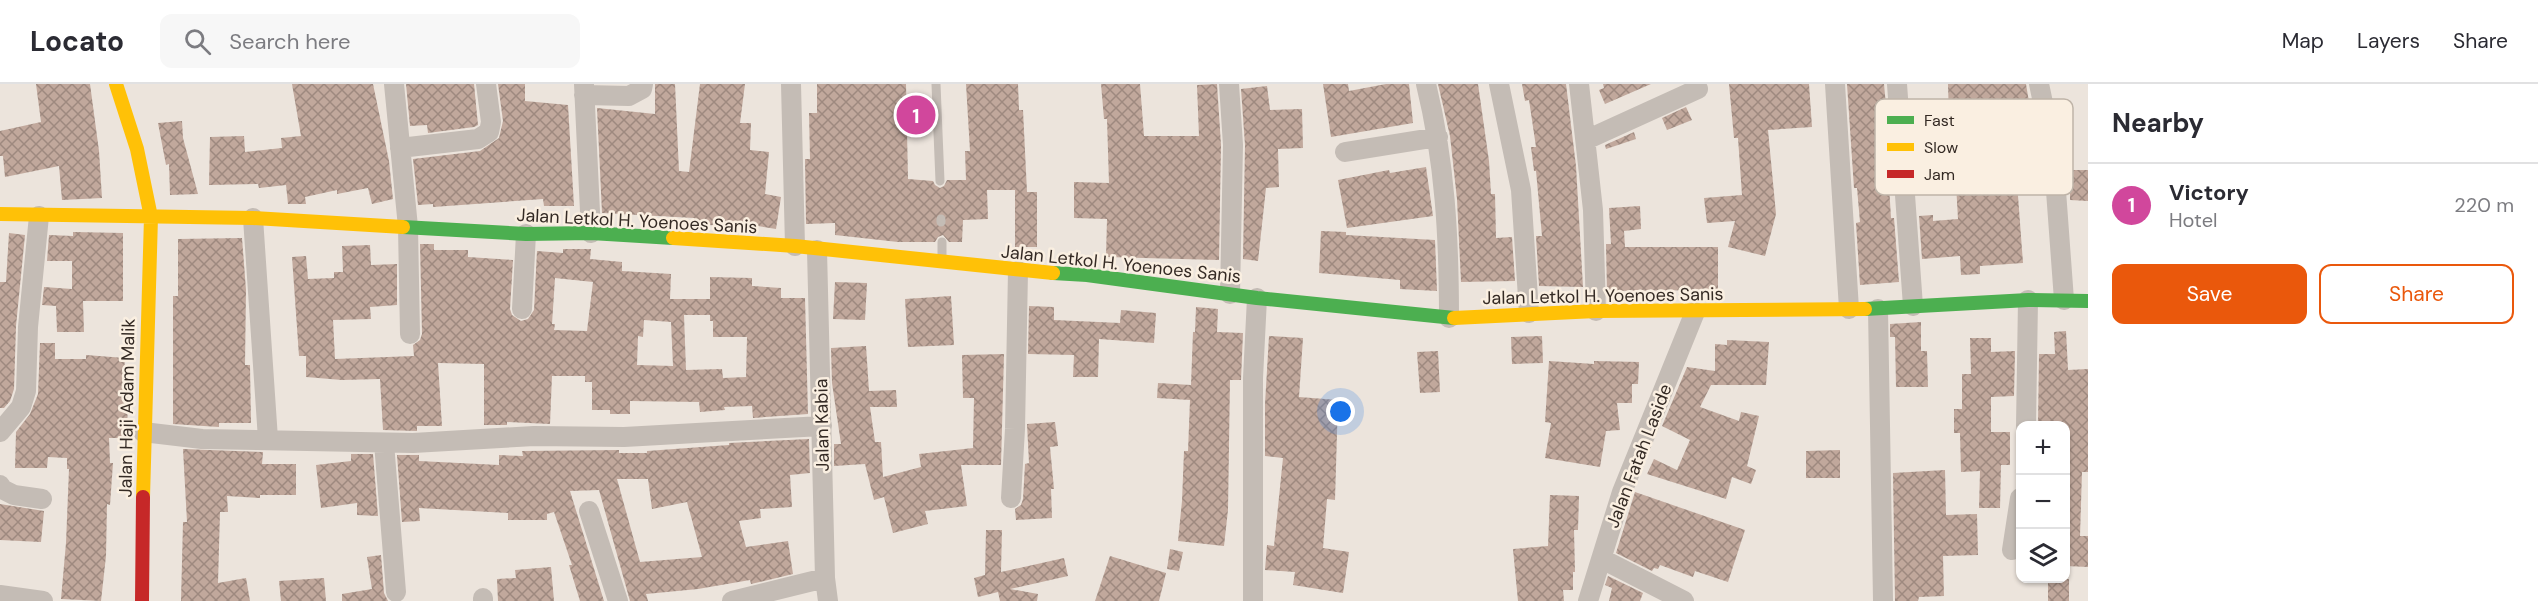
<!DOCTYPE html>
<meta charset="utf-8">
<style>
body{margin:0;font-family:"DM Sans",sans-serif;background:#f7f7f7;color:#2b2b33}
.controls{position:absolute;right:18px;bottom:18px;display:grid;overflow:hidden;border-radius:12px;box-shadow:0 2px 4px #0004}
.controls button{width:54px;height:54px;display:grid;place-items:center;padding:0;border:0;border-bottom:2px solid #e1e1e2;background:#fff;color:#2b2b33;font:30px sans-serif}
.you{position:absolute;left:1341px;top:328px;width:21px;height:21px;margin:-15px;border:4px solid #fff;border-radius:50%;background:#1a73e8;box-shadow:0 0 0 9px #1a73e833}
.badge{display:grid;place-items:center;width:39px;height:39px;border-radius:50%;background:#ea580c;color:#fff;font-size:20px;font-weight:700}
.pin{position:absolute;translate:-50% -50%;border:3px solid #fff;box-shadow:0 2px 6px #0006}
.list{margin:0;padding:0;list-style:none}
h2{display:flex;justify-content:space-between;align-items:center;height:78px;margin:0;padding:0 24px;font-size:26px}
h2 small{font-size:20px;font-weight:400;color:#7c7c81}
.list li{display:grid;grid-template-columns:39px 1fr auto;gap:18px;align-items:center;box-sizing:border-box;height:84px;padding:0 24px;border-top:2px solid #e1e1e2}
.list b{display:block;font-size:22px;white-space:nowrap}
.list p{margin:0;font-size:20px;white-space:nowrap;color:#7c7c81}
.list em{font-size:20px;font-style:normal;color:#7c7c81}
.actions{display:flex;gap:12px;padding:18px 24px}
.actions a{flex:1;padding:14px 0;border:2px solid #ea580c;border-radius:12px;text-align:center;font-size:21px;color:#ea580c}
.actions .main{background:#ea580c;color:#fff}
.icon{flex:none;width:33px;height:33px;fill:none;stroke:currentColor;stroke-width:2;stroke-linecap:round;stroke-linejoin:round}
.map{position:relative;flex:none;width:2088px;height:517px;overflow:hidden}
header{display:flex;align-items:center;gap:36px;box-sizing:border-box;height:84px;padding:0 30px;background:#fff;border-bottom:2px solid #e1e1e2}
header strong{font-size:28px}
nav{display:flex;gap:33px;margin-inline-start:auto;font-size:21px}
.search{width:420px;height:54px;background:#f7f7f7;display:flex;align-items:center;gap:15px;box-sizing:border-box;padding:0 21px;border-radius:12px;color:#7c7c81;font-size:22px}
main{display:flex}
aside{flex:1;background:#fff}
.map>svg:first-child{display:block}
</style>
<header>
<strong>Locato</strong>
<div class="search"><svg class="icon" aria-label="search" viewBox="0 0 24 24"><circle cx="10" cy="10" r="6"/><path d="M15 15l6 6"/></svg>Search here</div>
<nav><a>Map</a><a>Layers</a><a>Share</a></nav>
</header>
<main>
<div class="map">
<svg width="2088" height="517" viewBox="0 0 2088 517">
<defs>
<pattern id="building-cross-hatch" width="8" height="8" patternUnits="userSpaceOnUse" patternTransform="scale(1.5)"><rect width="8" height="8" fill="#c1a89c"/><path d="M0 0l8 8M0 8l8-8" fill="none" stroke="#9e897f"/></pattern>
</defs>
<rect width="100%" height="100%" fill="#ece4dc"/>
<path fill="url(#building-cross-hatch)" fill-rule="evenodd" d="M36 0H90L99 67 102 114 62 116 59 82 5 93 3 72H0V47L41 38Z
M292 0H373L389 77 393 115 372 120 368 104 337 110V106L305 113 306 120H288L286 101 259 104 258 100 209 101 210 53 244 52 245 68 282 64 281 54 301 52Z
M406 0H474L478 41 474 43 428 49 427 41 410 42Z
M498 0H525V17L568 21 574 122H544L543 115 433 123V120L418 121 413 75 480 67 499 54 503 37Z
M655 0H675L679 87 689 88 700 0H745L740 39H751L750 66 769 68 765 110 781 113 776 145 739 139V143L694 140V134L602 129 597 24 655 30Z
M817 0H906L908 95 933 97 935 101 940 104 944 102 947 96H966L965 67H970L966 0H1018L1019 26H1023L1027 108H1037V163H1015V106H987L988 135 963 136 962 158H949L943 151 938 153 935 158H898L835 151V139L806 140 805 75H810L809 29H817Z
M1101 0H1140L1144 52H1199L1197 1 1217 0 1221 61 1219 176 1106 173 1107 135 1074 134V98L1109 99 1107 35H1104Z
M1323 0H1348L1349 7 1386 0H1409L1413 39 1331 53Z
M1438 0H1478L1489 77 1491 110H1495L1496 154 1512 153 1515 197 1461 198 1457 115 1450 52Z
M1522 0H1566L1576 82 1583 203 1539 202 1536 152H1542L1536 87H1534L1531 63H1536L1529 16 1525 17Z
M1603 0H1651L1605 20 1599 6 1604 4Z
M1729 0H1809L1812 43 1768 46 1776 130 1765 172 1728 163 1735 137 1707 139 1704 114 1742 111 1738 54H1734Z
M1847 0H1884L1890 65H1888L1891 101H1889L1891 134H1894L1899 198 1860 201 1856 139 1860 138 1857 104H1854Z
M1948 0H2026L2034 48H2037L2041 68 2043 88H2021V59L1970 60 1972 88 2016 85 2023 179 1980 182V190L1961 191 1960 172 1922 175 1919 132 1933 131V137L1958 135 1956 100 1916 101 1912 36 1949 35Z
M1267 2 1270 26 1302 25 1303 64 1278 65 1279 103 1266 104 1258 177 1243 175 1245 61 1241 5Z
M1686 23 1692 36 1667 46 1662 34Z
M182 37 183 54 198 110 170 111 169 80 166 81 158 39Z
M1634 48 1636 55 1606 65 1605 61Z
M1426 83 1433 132 1347 144 1338 96 1389 86 1390 89Z
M2070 86H2088V117L2070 116Z
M1640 122 1641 145 1624 147 1625 163H1718V206L1607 207 1606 160H1611L1609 124Z
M1321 147 1346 148V151L1435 156 1437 207 1400 205V196L1319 189Z
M73 148 123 149V217H83L84 248H57L56 222 42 221 44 203 72 205V177H47L49 151 73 152Z
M9 149 25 151 16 242 14 305 10 317 4 324H0V198H6Z
M242 154 246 206 245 281H250L251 339H219V343L173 340V212H178V155Z
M420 160H434V166H468V173L513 176 510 225 512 231 521 237 528 235 534 226 537 167 563 169V165H591L590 175 622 178V187L671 190 670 215H710V193L752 194V202L781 204V214H805L808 330 753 334 752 322 724 323 725 326 700 328 699 318 630 317V330H610V326H592V298H585V292H552L550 340 507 338V341H484V280L438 279 442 342H417V347L383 346 380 295 342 296 306 293V272H299L292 173 306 172 308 195 334 194V188H343L342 162 370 161 371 181 397 180V221L370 223 371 235 333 236 335 275 414 272 413 261 420 256 422 250ZM555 194 593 198 587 247 554 246 555 240H552ZM684 231H710V237H713V253H747L746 293 723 294 722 285 686 286ZM644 236 671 238 673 282 637 281 638 252 643 253Z
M835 198 867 199 865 236 833 235Z
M951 212 954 261 908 263 905 215Z
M1029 222 1054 223V236L1120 239 1121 226 1156 229 1154 259 1099 255 1098 293H1073L1074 271 1028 270Z
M1196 223 1218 225 1217 248 1243 249 1241 296H1230L1228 426 1224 462 1178 457 1182 417 1184 367H1188L1190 316 1157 314 1158 299 1191 301 1193 248H1195Z
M1921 238V267H1927L1928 303H1896L1895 253H1890V240Z
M2066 247 2068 286 2088 285V388H2082L2080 452H2088V483L2066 482V342H2038L2039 270H2055L2054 248Z
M1269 252 1303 254 1299 313 1338 316 1335 416 1327 415 1323 464 1349 468 1343 509 1293 501 1295 488 1265 486 1267 461 1274 462 1283 374 1265 372V320Z
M1542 252 1543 279 1512 280 1511 253Z
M1970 254H1991V268L2015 267 2014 312 1991 313V348H2010V381H2001L2000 424H1979L1980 387 1961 388 1960 349H1954V325H1962V290H1971Z
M1727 256 1769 258 1766 301H1711L1700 323 1739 337 1741 328 1759 332 1747 382 1756 386 1751 400 1732 393 1726 415 1647 390 1654 375 1677 386 1690 356 1662 342 1687 283 1715 287V260L1727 261Z
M40 259H55V275H86V271L125 274 123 309H128L127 354H109L110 379H113L110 421 107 420 106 472 101 517 61 515 66 459 69 385H67V374L48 373 47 384H15L16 348 30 330 38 310Z
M866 262 869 307 896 306 897 323H870L875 358H881L883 393 921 383 919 370 973 364 974 314H963L962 271 1004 270 1001 381H961L967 422 925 427 928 440 893 449 884 413 874 416 865 380 834 382V360H841L832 299 831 264Z
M1438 267 1440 308 1420 309 1417 268Z
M1549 277 1594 280V277L1639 278 1638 300H1632V319H1617L1620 346 1606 347 1600 383 1545 374 1551 339 1545 338Z
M1055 338 1058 362 1050 363 1054 405H1051L1052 434 1016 436 1015 425 1021 421 1023 415 1025 380 1029 379 1027 340Z
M809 355 810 389 790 391 792 423 760 425 761 434 739 437 746 463 788 457 793 490 751 500 750 496 698 505 646 510 648 517H630L599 406 570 407 604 517H580L569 481H572L554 428 547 430V436H508V429L419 424 420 437 402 438 397 371H419V377L499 381V371L523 372 522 367 619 366V369H647V367L729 361V359ZM617 395H648L652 425 687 418 702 473 640 478Z
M183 365 263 368 262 380H296V411H260V414L227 412 228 428H220L218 499 246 494 250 517H181L183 438H187Z
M1840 366V394H1806V367Z
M351 370H373L378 432 357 431V419L321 424 316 381 351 377Z
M1945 386 1946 431 1977 430 1978 471 1943 472 1944 512 1919 513 1918 517H1895L1893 389Z
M1635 408 1745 446 1728 498 1695 487 1693 493 1660 481 1658 485 1654 484 1652 487 1616 469Z
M1550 411 1579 412 1578 446H1574L1575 488H1573V506H1563L1564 517H1518L1513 465 1548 462Z
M0 420 44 427 41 458 0 456Z
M986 446H1002L1001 488 1064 474 1068 492 1010 505 1038 510 1037 517H1000L998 508 978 513 974 494 985 491Z
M1170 465 1183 468 1179 487 1167 485Z
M381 471 384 509 388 517H342V510L372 505 367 473Z
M1110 472 1166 489 1159 517H1095Z
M551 483 554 517H498L497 495 516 494 515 486Z
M1608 492 1643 509 1640 517H1609L1612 504 1605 501Z
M324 494 326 517H281L279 497Z
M2048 495H2069V517H2048Z"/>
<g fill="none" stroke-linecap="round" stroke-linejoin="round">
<path stroke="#c4bcb5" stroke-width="9" d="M936 0 940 97
M941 138V135
M942 158V176"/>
<path stroke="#c4bcb5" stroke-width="20" d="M394 0 408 143 410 250
M584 0 591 149
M791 0 795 162
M1229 0 1233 61 1230 210
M1426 0C1445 77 1449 154 1449 234
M1499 0 1521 106 1529 229
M1579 0 1593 126 1596 227
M1835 0 1849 225
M1897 0 1913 222
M2039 0 2053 66 2064 216
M584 11 629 12 642 5 643 0
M1586 56 1698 5
M400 64 478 55 489 48 491 38 486 0
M1345 68 1438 53
M253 134 268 355
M817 166 825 494 828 517
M522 225 526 150
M1878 225 1883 516
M2026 342 2028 216
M0 348 21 323 26 307 28 243 39 132
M143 348 202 355 413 359 534 352 624 353 822 342
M384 359 396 508
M0 401 2 405 14 411 42 415
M1011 414 1015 345 1018 187
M589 427 618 517
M2012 466 2020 414
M1602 475 1684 517
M0 511 43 517
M483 514V517
M732 517 825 494
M1253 517V294L1257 214
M1588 517 1622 408 1695 228"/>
<path stroke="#4caf50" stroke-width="14" d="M403 143 526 150 591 149 673 154
M1053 189 1087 191 1257 214 1454 234
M1865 225 2028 216 2088 217"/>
<path stroke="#ffc107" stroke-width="14" d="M116 0 137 65 151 133 143 413
M0 130 253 134 403 143
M673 154 795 162 1053 189
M1454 234 1596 227 1865 225"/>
<path stroke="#c62828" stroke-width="14" d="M142 517 143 413"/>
</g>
<g text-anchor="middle" stroke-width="5" stroke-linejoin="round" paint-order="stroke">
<g font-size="18" fill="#342a24" stroke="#faefe1">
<text transform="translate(637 137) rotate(3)" y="6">Jalan Letkol H. Yoenoes Sanis</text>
<text transform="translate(1121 180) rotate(6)" y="6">Jalan Letkol H. Yoenoes Sanis</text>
<text transform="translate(1603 212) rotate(-1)" y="6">Jalan Letkol H. Yoenoes Sanis</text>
<text transform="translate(127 324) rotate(-89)" y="6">Jalan Haji Adam Malik</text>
<text transform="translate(822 341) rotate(-91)" y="6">Jalan Kabia</text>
<text transform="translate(1639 372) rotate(-69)" y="6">Jalan Fatah Laside</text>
</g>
</g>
<rect x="1875" y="15" width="198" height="96" rx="9" fill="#faefe1" stroke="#bfb4a8" stroke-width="1.5"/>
<rect x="1887" y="32" width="27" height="8" fill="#4caf50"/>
<rect x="1887" y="59" width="27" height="8" fill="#ffc107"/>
<rect x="1887" y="86" width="27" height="8" fill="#c62828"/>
<g font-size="16" fill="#342a24">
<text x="1924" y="42">Fast</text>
<text x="1924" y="69">Slow</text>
<text x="1924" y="96">Jam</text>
</g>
</svg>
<div class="controls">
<button>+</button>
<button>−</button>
<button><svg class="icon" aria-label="layers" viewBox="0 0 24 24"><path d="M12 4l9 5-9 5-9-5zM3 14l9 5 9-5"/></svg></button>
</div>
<div class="you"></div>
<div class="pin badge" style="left:916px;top:31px;background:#d1479c">1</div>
</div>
<aside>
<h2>Nearby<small></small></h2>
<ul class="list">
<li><span class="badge" style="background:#d1479c">1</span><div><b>Victory</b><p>Hotel</p></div><em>220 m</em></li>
</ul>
<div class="actions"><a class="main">Save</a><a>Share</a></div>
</aside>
</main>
